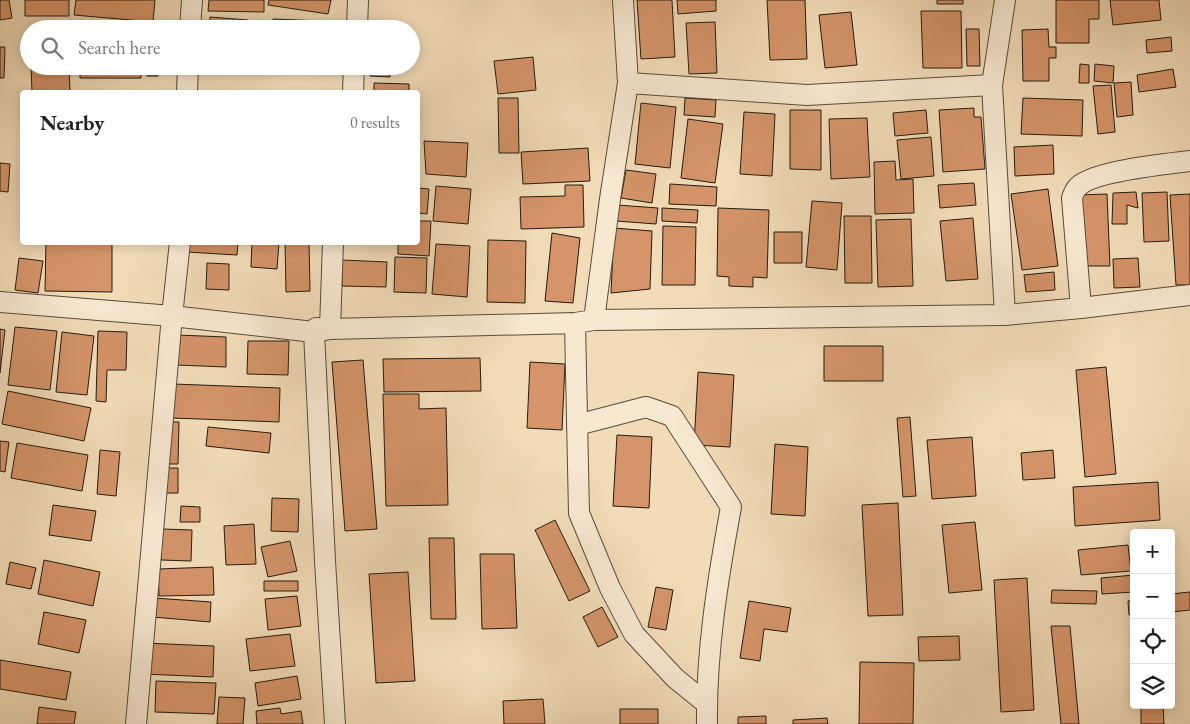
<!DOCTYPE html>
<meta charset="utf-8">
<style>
body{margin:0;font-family:"EB Garamond",serif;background:#f6f6f6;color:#222}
.controls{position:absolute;right:15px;bottom:15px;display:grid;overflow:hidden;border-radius:5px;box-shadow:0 2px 12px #0003}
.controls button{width:45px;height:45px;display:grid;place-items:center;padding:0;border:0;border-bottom:1px solid #e0e0e0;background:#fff;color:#222;font:25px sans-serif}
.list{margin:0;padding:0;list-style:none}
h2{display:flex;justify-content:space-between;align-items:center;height:65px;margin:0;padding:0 20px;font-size:21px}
h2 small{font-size:16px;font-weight:400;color:#767676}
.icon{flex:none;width:28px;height:28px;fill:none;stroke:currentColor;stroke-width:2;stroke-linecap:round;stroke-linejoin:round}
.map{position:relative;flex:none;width:1190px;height:724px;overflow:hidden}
.search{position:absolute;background:#fff;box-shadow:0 2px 12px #0003;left:20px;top:20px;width:400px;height:55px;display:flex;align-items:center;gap:12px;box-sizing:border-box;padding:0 18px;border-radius:28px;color:#767676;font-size:19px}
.panel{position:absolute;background:#fff;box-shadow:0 2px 12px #0003;left:20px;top:90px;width:400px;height:155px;border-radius:5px}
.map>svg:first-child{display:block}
</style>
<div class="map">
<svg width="1190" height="724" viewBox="0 0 1190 724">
<rect width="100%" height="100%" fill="#f2dcb8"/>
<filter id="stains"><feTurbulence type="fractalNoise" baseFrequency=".004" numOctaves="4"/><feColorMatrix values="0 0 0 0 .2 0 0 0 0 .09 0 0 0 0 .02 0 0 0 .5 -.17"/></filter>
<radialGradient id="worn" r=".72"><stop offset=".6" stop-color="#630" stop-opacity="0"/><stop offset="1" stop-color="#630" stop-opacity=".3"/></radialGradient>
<path fill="#d59469" stroke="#231b11" d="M0 0H9L12 18 0 20Z
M25 0H69V16H25Z
M76 0H155L153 22 74 15Z
M209 0H264V12L208 11Z
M269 0H331L328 14 268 5Z
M637 0H672L675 57 641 59Z
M677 0H716V11L678 14Z
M767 0H805L807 59 770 60Z
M937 0H963V4H937Z
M1056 0H1099V19H1089V43H1056Z
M1110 0H1159L1161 20 1113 25Z
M921 11H961L962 68H923Z
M851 12 857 65 825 68 819 15Z
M210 17 248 20 247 29H209Z
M273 19 322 21V29H273Z
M715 22 717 73 689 74 686 23Z
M79 27 145 28V29H79Z
M966 29H979L980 66H967Z
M1048 29 1049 47H1056V58H1049V81H1023L1022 30Z
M1171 37 1172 51 1147 53 1146 40Z
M0 47H5L4 78H0Z
M533 57 536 90 498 94 494 61Z
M1080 64 1089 65V83H1079Z
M1095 64 1114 66 1113 83 1094 81Z
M31 66H69L70 91 32 92Z
M80 66H141V78H80Z
M147 66H158V76H147Z
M370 66H390V77L370 76Z
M1173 69 1176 87 1139 92 1137 75Z
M1131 82 1133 115 1117 117 1114 83Z
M374 83 409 84V92H374Z
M1111 85 1115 132 1098 134 1093 86Z
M498 98H518L519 153H499Z
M685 98 716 100 715 117 684 115Z
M1023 98 1083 100 1082 136 1021 134Z
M641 103 676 107 670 168 635 164Z
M974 108V117H981L985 169 943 172 939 110Z
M790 110H821V170L790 169Z
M926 110 928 133 895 136 893 113Z
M744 112 775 114 772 176 740 174Z
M867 118 870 177 831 179 829 119Z
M688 119 723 124 715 183 681 178Z
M931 137 934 176 901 179 897 140Z
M424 141 468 143 466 177 426 174Z
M1053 145 1054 174 1015 176 1014 147Z
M588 148 590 181 523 184 521 152Z
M895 161 896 180 913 179 914 213 875 214 874 162Z
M0 163 10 164 8 192 0 191Z
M626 170 656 174 652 203 621 198Z
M974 183 976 205 940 208 938 185Z
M670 184 717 187 716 206 669 204Z
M565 185H583L584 227 521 229 520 197 565 196Z
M436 186 471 189 468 224 433 221Z
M418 188 429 189 427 214 418 213Z
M1048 189 1058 266 1022 270 1011 194Z
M1136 192 1138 208 1127 205V224H1112L1113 193Z
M1167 192 1169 241 1144 242 1142 193Z
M1107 194 1110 266H1080L1078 195Z
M1190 194V285H1176L1170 195Z
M812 201 842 203 837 270 806 267Z
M617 205 658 208 656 224 616 221Z
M662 208 698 210 697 223 662 221Z
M718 208 769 210 767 278 753 277V287L729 286V277L717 276Z
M844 216H871L872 283H845Z
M973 218 978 279 946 281 940 221Z
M911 219 913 286 878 287 876 220Z
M418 221H431L429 256 398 254V242H418Z
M663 226 696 227 695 285H662Z
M614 228 652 231 650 289 611 293Z
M774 232H802V263H774Z
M552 233 580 238 573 303 545 301Z
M488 240 526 241 525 303 487 302Z
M46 242H112V292L45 291Z
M188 242H238L237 255 187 252Z
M252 242H279L277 269 251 267Z
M285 242H309L310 291 286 292Z
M436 244 470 246 467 297 432 294Z
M395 257 427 258 426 293 394 292Z
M19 258 43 261 38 293 15 290Z
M1138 258 1140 287 1114 288 1113 259Z
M342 260 387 262 386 287 342 286Z
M207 263 229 264V290L206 289Z
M1054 272 1055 290 1026 292 1024 275Z
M15 327 57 331 50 390 8 385Z
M0 329 5 330 0 373Z
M98 331 127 332 126 370H107L106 402 96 401Z
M62 332 94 336 87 395 56 392Z
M177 335 226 337V367L176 365Z
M248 341H289L288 375 247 374Z
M824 346H883V381H824Z
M480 358 481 391 384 392 383 359Z
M363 360 377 529 345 531 332 362Z
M530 362 565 364 562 430 527 428Z
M1106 367 1116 474 1085 477 1076 370Z
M698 372 734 375 730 447 694 445Z
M173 384 280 388 279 422 172 418Z
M8 391 91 408 84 441 2 424Z
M383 394H419V409L446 408 448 505 386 506Z
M910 417 916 496 903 497 897 418Z
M165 422H179L178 464H164Z
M208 427 271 433 269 453 206 446Z
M617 435 652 437 649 508 613 506Z
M972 437 976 496 932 499 927 440Z
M0 441 9 442 5 472 0 471Z
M17 443 88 455 82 491 11 478Z
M775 444 808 447 805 516 771 514Z
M100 450 120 452 116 496 97 494Z
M1053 450 1055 478 1023 480 1021 453Z
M160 468H178V493H161Z
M1158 482 1160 520 1075 526 1073 487Z
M272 498 299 499 298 532 271 531Z
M898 503 903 615 868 616 862 505Z
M53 505 96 511 91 541 49 535Z
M181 506 200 507V522H180Z
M555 520 590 591 569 601 535 530Z
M975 522 982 590 949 593 942 525Z
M254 524 256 564 226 565 224 526Z
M162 529 192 530 191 561 161 560Z
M429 538H454L456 619H431Z
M290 541 297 571 268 577 261 547Z
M1128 545 1131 571 1081 575 1078 550Z
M480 554H514L517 628 482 629Z
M44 560 100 572 93 606 38 594Z
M10 562 36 568 31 589 6 584Z
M213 567 214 595 159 596 158 569Z
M408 572 415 681 376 683 369 574Z
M1134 575V592L1102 594 1101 578Z
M1027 578 1034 710 1001 712 994 580Z
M264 581H298V591H264Z
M656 587 673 590 666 630 648 627Z
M1052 590 1097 591 1096 604 1051 603Z
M1190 592V610L1171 612V594Z
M297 596 301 626 268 630 265 599Z
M154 598 211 602 210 622 153 617Z
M1134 600V614L1129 615 1128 601Z
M749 601 791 608 787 632 764 629 760 661 740 658Z
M602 607 618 637 598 647 583 617Z
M44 612 86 620 79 653 38 644Z
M1051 626H1070L1079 724H1061Z
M290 634 295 666 250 671 246 639Z
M959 636 960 660 919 661 918 637Z
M144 643 214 646 213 677 143 674Z
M0 660 71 672 66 700 0 689Z
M860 662 914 663 913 724H859Z
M297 676 301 699 258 706 255 683Z
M156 681 216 683 214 714 155 712Z
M219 697 245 698 243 724H217Z
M543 699 545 724H504L503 701Z
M1141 705H1163L1164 724H1141Z
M39 707 76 712 74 724H37Z
M280 708 281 714 301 711 303 724H257L256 711Z
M620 709H658V724H620Z
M766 716V724H738V717Z
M827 718 828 724H793V720Z"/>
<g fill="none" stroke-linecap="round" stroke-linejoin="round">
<defs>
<path id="minor" d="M1005 0 992 85 1005 315
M190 29 192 0
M357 29 358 0
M628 83 807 95 992 85
M187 92 188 66
M353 92 354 66
M0 302 172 316 314 332 330 329 575 323 594 320 1005 315 1081 308 1190 295
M1081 308 1072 198C1073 195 1075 190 1077 188 1090 171 1167 164 1190 161
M594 320 610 199 628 83 623 0
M575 323 579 513 610 588 634 634 675 678 707 704
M316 328 330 329 333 242
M314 332 325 561 335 724
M577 425 646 407 672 416 731 507C718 578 706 651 707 724
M136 724 172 316 180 242"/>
</defs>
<use href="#minor" stroke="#574b3b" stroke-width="22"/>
<use href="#minor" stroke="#f7e8d1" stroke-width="20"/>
</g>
<rect width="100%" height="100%" filter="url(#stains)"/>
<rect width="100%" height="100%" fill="url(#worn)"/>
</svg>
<div class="controls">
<button>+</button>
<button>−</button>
<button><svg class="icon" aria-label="locate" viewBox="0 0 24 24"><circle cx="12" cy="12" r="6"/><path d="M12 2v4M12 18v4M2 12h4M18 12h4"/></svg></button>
<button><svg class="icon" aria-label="layers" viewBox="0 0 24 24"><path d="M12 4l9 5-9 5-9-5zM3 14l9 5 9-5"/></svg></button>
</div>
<div class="search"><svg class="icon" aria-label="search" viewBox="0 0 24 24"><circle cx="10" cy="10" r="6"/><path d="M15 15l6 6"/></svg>Search here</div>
<section class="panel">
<h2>Nearby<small>0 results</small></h2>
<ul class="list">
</ul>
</section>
</div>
